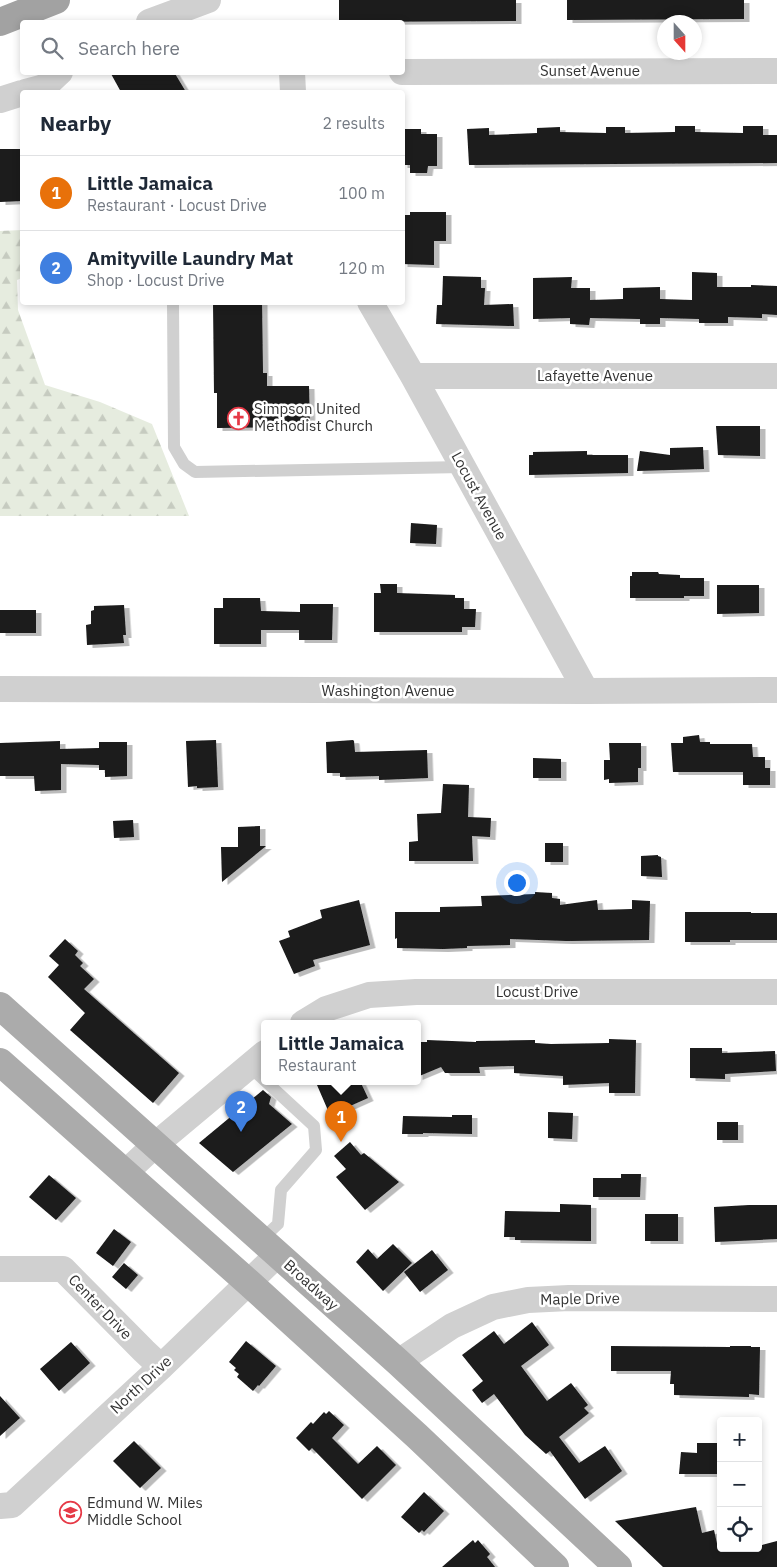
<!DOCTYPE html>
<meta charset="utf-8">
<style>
body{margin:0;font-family:"IBM Plex Sans",sans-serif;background:#f6f6f7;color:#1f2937}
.controls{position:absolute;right:15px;bottom:15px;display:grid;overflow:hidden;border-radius:5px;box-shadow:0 2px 8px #0003}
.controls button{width:45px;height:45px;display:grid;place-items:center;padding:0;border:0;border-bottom:1px solid #e0e1e3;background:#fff;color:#1f2937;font:25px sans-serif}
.compass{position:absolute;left:657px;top:15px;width:45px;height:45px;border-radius:50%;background:#fff;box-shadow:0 2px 8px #0003;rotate:159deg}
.you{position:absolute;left:516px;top:882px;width:18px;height:18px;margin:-12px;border:4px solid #fff;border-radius:50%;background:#1a73e8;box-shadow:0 0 0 8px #1a73e833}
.badge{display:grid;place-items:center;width:32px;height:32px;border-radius:50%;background:#db2777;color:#fff;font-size:16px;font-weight:700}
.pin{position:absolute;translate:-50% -41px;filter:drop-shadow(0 1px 2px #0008)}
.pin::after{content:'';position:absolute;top:26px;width:18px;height:15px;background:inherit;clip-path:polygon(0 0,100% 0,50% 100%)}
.popup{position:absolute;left:261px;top:1020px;width:160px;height:65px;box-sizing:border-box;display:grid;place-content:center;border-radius:5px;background:#fff;filter:drop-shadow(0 1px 4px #0005);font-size:16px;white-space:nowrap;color:#747a83}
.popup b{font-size:19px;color:#1f2937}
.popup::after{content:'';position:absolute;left:50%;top:100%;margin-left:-10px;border:10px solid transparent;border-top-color:#fff}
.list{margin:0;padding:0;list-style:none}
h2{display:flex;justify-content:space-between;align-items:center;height:65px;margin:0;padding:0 20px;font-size:21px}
h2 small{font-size:16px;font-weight:400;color:#747a83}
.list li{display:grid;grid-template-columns:32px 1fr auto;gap:15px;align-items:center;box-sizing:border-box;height:75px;padding:0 20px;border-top:1px solid #e0e1e3}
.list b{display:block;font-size:19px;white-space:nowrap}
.list p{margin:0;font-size:16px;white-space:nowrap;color:#747a83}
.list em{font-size:16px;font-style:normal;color:#747a83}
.icon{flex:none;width:28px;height:28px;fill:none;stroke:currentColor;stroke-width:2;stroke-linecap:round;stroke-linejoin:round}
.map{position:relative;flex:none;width:777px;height:1567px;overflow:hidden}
.search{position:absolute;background:#fff;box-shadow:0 2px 8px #0003;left:20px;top:20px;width:385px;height:55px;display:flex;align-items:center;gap:12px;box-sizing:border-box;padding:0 18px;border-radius:5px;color:#747a83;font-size:19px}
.panel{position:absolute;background:#fff;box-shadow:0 2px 8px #0003;left:20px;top:90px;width:385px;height:215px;border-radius:5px}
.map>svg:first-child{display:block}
</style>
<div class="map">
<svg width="777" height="1567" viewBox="0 0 777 1567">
<defs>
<pattern id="forest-firs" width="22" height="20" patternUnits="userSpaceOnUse" patternTransform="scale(1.25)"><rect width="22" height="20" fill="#e6ecdf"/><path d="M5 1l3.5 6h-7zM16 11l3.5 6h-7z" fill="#c6cbc0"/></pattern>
<filter id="shadow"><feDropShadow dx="5.5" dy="3" stdDeviation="0" flood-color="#0004"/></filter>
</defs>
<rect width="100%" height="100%" fill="#fff"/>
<path fill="url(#forest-firs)" d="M22 230V278L17 280 18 310 45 385 100 402 152 424 189 516H0V231Z"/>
<path fill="#1a1a1a" filter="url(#shadow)" d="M339 0H516V21L339 22Z
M567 0H744V19L567 20Z
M110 72H174L186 92H121Z
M675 126H695V132L743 133V126H763V135H777V163L469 165 467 129 489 128V135L537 133V128L560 127V132L606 133V127H625V133L675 132Z
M402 129H421V134H437V166H428L427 173H410V165H402Z
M0 149H22V201L0 202Z
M410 212H446V241H434V265L402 264 404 215H410Z
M692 272 717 273V287H751V285L777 286V315L762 314V318L728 317V323H699V319L660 318V324H640V319L590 318 589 325 570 324V318L533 319V278L572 277 571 288H590V300L623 299V288L660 287V299L692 300Z
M443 276 481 277V288H485L484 305 513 304 514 326 436 324 437 305H442Z
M213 302H262L263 373H267V386H309L310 427 217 428V393H214Z
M716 426H760V456L718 455Z
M703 447 704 469 637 471 640 451 670 455V448Z
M587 451V455H628V473L529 475V455H533V452Z
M411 523 437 525 436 544 410 543Z
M632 572H658L659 574 680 575V578H704V596H684V598H630V576H632Z
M380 584H397V593L455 595V598H464V609H476L475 627H462V632H374V593H381Z
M717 585H759V613L717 614Z
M223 598H260L261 611 300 612V604H333L332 640H299V630H261V644H214V608H223Z
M124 605 126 635H123L124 643 87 645 86 625 91 624V611L94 610V606Z
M0 610H36V633H0Z
M699 735 700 742H710V744H752L753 757H765V768H770V785H743V772H673L671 743H683V737Z
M216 740 218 787 197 788V786L188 787 186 741Z
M353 740 354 741 355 752 427 750 428 778 379 780V776L340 777V773H327L326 742Z
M60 741V749L99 748V742H127V776L105 777V770H99V765L61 764V790L35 791 34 776H0V743Z
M609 743H641V768H638V782L609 783V779L604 780V760H610Z
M533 758 561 759V778H533Z
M443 784 469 785 468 817 491 818 490 837 472 836 473 861H409V842L418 841 417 814 441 813Z
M133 820 134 837 114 838 113 821Z
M260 826V846H266L222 882 221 847H238V827Z
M545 843H563V862H545Z
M658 855V856L661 857 662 877 641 876V856Z
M535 892 552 893V898L560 899V905L597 900 598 910 632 909V900L650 901 649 940 567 941 510 939V945L467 946V948L443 949 397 948V938L395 939V912H440V907L482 906 481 896 535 894Z
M359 900 370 945 313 960 315 966 294 974 279 941 290 937 288 931 322 918 320 910Z
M685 912H751V913H777V940H730V942H685Z
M65 939 78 951 75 955 83 963 80 966 94 979 84 989 179 1073 153 1103 70 1030 85 1013 48 977 59 965 49 956Z
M609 1039 636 1040 635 1093H609V1083L563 1085V1076L514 1073V1066L479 1067 480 1073H445L441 1067 417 1077V1042H427V1040L476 1042V1041L535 1040V1043L551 1044 609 1043Z
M690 1048H722V1053L775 1051 776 1071 725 1074V1079L690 1078Z
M328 1081H360L368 1098 330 1115 317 1085Z
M263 1090 271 1097 269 1104 292 1124 233 1172 199 1143Z
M548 1112 573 1113 572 1139 548 1138Z
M452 1115H472V1134L423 1133V1134H402L403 1116 452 1117Z
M717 1122H738V1140H717Z
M350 1142 361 1155 364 1153 399 1182 365 1210 336 1177 346 1169 334 1156Z
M621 1174H641L640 1197H593V1178H621Z
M49 1175 76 1198 56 1220 29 1197Z
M560 1204 591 1205V1241L515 1240V1237H504L505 1211 560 1212Z
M749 1205H777V1239L715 1242 714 1207Z
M645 1214H678V1241H645Z
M114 1229 131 1242 113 1266 96 1253Z
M393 1244 412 1263 383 1291 356 1262 368 1249 377 1259Z
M432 1250 448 1270 420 1292 404 1272Z
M124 1263 138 1275 126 1289 112 1277Z
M532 1322 549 1345 521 1366 547 1401 571 1383 588 1405 584 1408 589 1413 559 1437 579 1463 605 1446 622 1471 585 1499 550 1451 546 1454 525 1435 494 1394 482 1403 472 1390 483 1381 462 1355 494 1331 504 1344Z
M246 1341 276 1366 259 1386 258 1385 253 1391 237 1377 239 1374 234 1370 236 1368 229 1362Z
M71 1342 90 1363 59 1391 40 1369Z
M611 1346 730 1347V1346H751V1347H760L759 1395 749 1394V1397L674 1395V1384H670L671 1371H611Z
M0 1396 20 1418 0 1436Z
M329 1411 344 1425 332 1438 358 1464 377 1446 396 1465 362 1499 312 1448 309 1451 296 1438 311 1422 313 1424 324 1412 326 1414Z
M134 1441 161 1468 140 1488 113 1461Z
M697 1443H720V1474H679L681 1452 697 1453Z
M424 1492 444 1511 424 1532 422 1530 419 1533 401 1517Z
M696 1507 702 1533 714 1530 718 1548H758V1546L777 1541V1567H663L615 1521Z
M473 1540 475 1543 478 1540 490 1554 487 1557 495 1567H442Z"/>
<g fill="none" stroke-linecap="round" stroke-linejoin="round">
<path stroke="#d0d0d0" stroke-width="12" d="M173 302 174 447 184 464 195 472 463 467
M249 1066 314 1126 316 1150 281 1190 278 1224 261 1240"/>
<path stroke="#d0d0d0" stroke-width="26" d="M149 22 208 0
M292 72 293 92
M402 72 777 71
M25 92 44 87 60 72
M0 100 22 93
M370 302 413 376 586 691
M413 376H777
M0 689 586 691 777 690
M303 1023 326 1009 369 995 416 992H777
M125 1173 155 1145 265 1053
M0 1269H63L144 1351 161 1367
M398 1362 452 1326 493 1307 528 1300 569 1298 777 1299
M0 1506 12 1505 161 1367 277 1255"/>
<path stroke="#ababab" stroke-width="28" d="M0 1006 398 1362 618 1567
M0 1062 249 1283 417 1436 555 1567"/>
<path stroke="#a2a2a2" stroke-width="28" d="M0 22 56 0"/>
</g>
<defs>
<symbol id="church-ring" viewBox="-11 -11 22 22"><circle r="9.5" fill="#fff" stroke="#e63946" stroke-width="1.5"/><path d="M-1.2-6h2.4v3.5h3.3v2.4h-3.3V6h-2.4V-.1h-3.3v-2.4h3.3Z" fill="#e63946"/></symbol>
<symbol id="school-ring" viewBox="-11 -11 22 22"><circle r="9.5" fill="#fff" stroke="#e63946" stroke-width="1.5"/><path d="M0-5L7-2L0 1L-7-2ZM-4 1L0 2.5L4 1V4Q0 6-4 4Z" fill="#e63946"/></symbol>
</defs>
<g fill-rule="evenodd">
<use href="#church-ring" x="226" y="406" width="25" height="25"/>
<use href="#school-ring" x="58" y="1500" width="25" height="25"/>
</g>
<g text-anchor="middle" stroke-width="5" stroke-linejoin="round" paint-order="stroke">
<g font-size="15" fill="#333" stroke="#fff">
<text x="590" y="76">Sunset Avenue</text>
<text x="595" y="381">Lafayette Avenue</text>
<text transform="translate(479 496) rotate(61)" y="5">Locust Avenue</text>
<text x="388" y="696">Washington Avenue</text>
<text x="537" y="997">Locust Drive</text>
<text transform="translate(311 1285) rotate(42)" y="5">Broadway</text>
<text transform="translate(580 1299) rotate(-1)" y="5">Maple Drive</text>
<text transform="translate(100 1307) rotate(46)" y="5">Center Drive</text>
<text transform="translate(141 1385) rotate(-43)" y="5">North Drive</text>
</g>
<g font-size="15" fill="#333" stroke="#fff" text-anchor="start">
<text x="254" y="414">Simpson United<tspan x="254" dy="17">Methodist Church</tspan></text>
<text x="87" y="1508">Edmund W. Miles<tspan x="87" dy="17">Middle School</tspan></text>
</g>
</g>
</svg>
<div class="controls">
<button>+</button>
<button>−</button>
<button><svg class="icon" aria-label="locate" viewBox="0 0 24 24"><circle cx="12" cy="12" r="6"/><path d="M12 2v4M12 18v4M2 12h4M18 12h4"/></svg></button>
</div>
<svg class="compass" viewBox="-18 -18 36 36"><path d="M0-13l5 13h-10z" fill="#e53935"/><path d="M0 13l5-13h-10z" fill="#747a83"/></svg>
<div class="you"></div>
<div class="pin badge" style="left:341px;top:1142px;background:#e8710a">1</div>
<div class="popup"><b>Little Jamaica</b>Restaurant</div>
<div class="pin badge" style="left:241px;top:1132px;background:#3f7fe0">2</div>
<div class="search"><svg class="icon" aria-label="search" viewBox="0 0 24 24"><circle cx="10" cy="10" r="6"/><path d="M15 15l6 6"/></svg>Search here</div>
<section class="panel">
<h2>Nearby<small>2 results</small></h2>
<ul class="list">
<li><span class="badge" style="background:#e8710a">1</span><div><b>Little Jamaica</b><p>Restaurant · Locust Drive</p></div><em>100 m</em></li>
<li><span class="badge" style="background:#3f7fe0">2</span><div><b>Amityville Laundry Mat</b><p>Shop · Locust Drive</p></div><em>120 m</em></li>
</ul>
</section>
</div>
